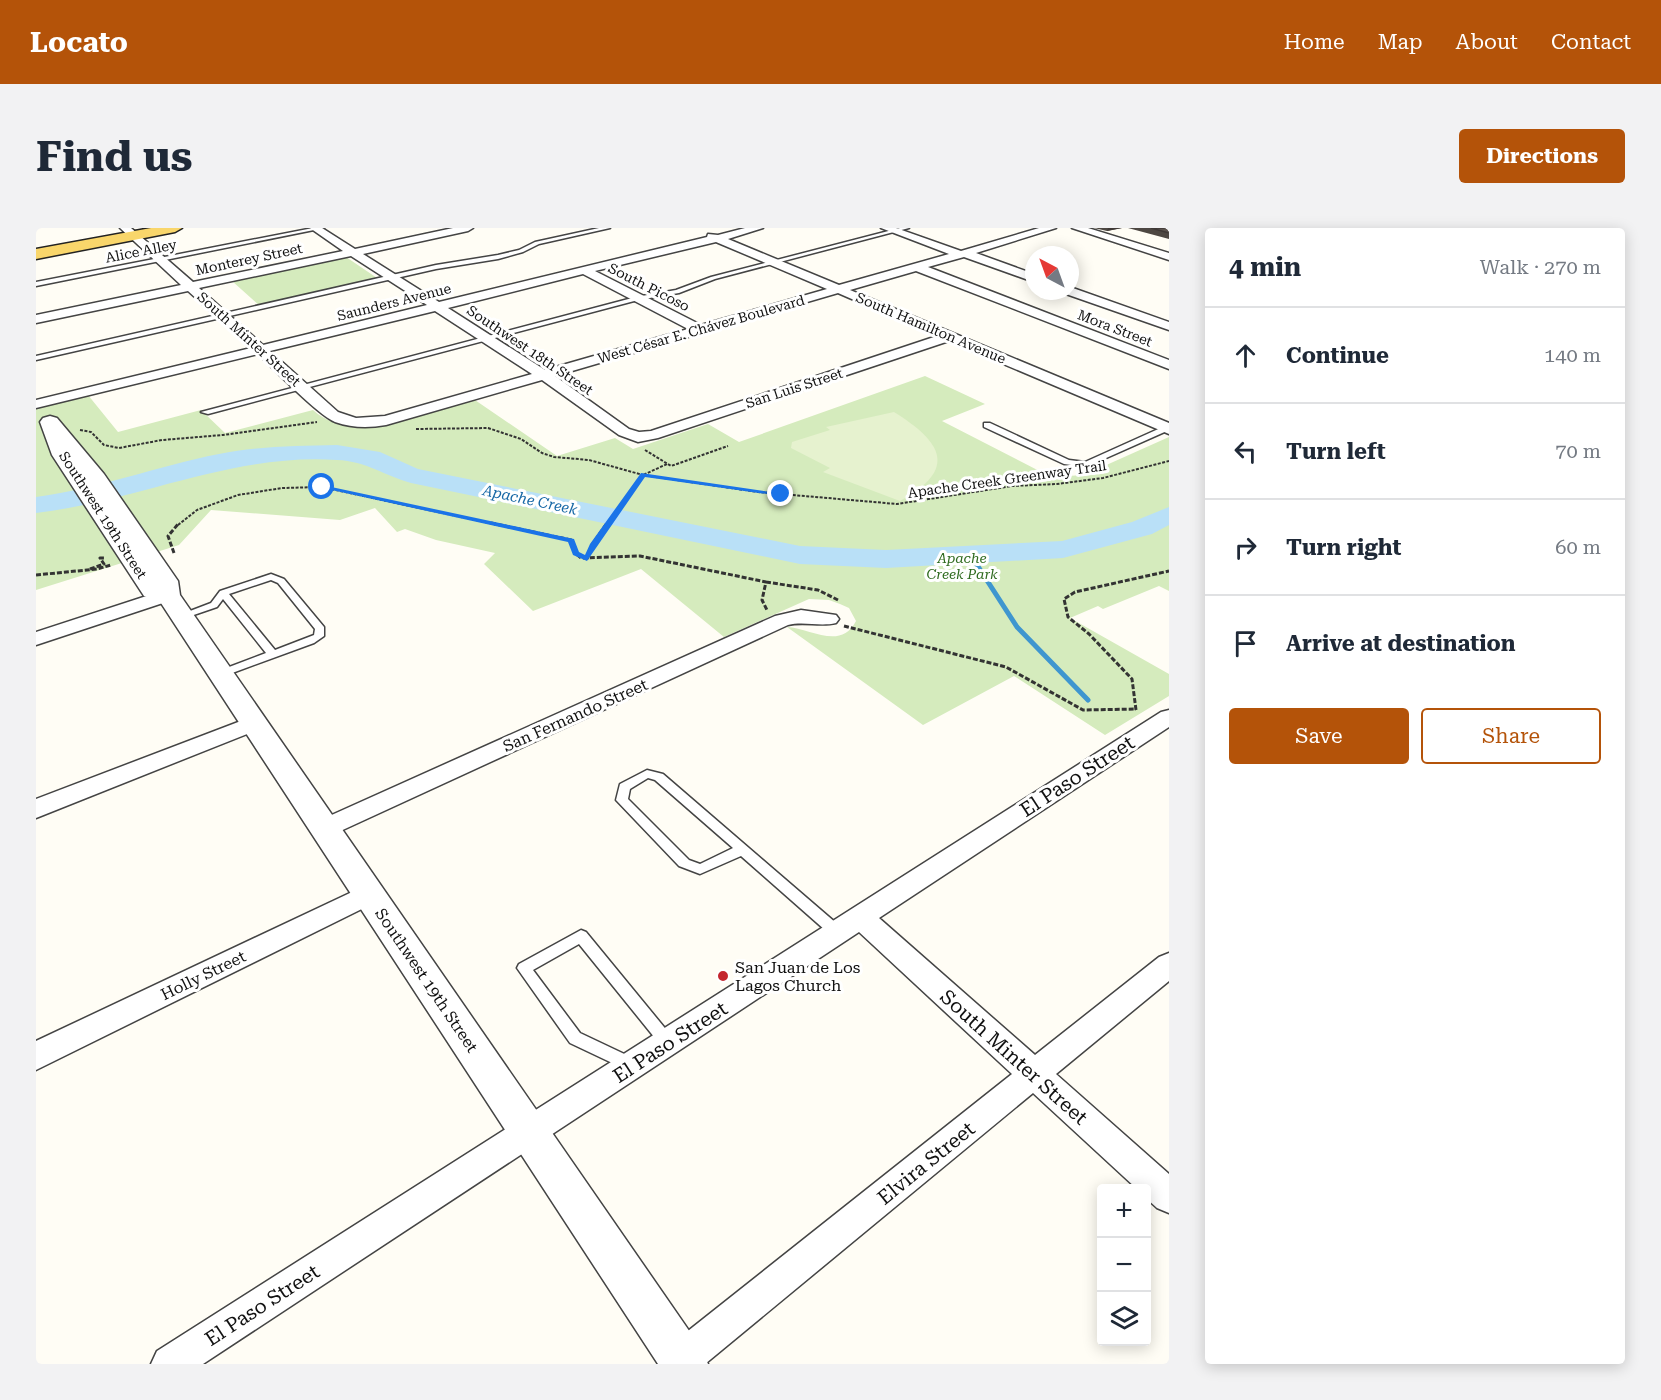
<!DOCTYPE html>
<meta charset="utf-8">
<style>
body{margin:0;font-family:"Roboto Serif",serif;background:#f2f2f3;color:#1f2937}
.controls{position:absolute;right:18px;bottom:18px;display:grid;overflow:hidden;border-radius:6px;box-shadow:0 3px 15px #0003}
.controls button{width:54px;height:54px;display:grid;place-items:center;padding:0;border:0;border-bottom:2px solid #e0e1e3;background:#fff;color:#1f2937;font:30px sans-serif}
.compass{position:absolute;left:989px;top:18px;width:54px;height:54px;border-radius:50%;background:#fff;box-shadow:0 3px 15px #0003;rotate:319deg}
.stop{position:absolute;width:18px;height:18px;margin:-14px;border:4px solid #1a73e8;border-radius:50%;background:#fff}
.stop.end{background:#1a73e8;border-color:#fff;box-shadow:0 2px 6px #0008}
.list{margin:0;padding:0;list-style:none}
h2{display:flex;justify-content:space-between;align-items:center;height:78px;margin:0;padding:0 24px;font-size:26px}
h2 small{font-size:20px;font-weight:400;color:#747a83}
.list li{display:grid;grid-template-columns:39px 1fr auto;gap:18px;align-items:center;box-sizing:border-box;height:96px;padding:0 24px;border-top:2px solid #e0e1e3}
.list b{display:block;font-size:22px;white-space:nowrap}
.list em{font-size:20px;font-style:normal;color:#747a83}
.actions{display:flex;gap:12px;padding:18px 24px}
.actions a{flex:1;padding:14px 0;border:2px solid #b45309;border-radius:6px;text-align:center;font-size:21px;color:#b45309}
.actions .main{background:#b45309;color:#fff}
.icon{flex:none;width:33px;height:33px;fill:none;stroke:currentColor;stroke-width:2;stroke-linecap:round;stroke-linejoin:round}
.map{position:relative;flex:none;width:1133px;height:1136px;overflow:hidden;border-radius:6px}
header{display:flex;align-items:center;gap:36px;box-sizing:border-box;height:84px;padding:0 30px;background:#b45309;color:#fff}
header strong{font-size:28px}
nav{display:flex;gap:33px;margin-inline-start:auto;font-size:21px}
.intro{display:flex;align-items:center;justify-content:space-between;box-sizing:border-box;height:144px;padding:0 36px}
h1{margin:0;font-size:42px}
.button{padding:15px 27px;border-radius:6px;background:#b45309;color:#fff;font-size:21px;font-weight:700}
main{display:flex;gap:36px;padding:0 36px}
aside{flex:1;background:#fff;border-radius:6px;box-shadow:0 3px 15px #0003}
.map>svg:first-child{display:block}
</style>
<header>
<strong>Locato</strong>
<nav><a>Home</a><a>Map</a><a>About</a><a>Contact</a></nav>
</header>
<div class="intro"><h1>Find us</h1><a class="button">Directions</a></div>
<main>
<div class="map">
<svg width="1133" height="1136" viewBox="0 0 1133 1136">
<rect width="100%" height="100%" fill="#fffdf5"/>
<path fill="#d5ebbd" d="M310 29 344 52 224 78 196 53Z
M889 148 949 176 906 193 1015 249 1048 247 1133 209V363L1123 358 1067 381 1062 378 1034 390 1133 446V468L1069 507 978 448 887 497 751 399C774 400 805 423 820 393L813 380 804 376 793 372 773 371 688 409 605 341 497 383 448 336 459 325 400 312 369 301 361 304 339 280 304 292 175 282 143 317 0 362V180L52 167 82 204 165 182 189 205 277 182C315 218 391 183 436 170L521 228 579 210 597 221 672 196 703 214Z"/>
<path fill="#e6f2cf" d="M858 184C906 214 923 241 864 273L787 244 794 240 755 220 756 214 794 202 790 199Z"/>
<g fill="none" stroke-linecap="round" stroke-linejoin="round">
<path stroke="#3f96cf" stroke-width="5" d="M934 326 981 399 1052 472"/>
<path fill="#b9e0f7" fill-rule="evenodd" d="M301 217 344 224 382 241 764 318 850 322 1026 313 1096 294 1133 279V297L1116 306 1027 330 850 340 764 336 375 255C349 248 330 233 301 232 196 225 102 273 0 285V269C62 261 121 238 183 226 222 218 261 218 301 217Z"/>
<defs>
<path id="service" d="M277 0H288L0 58V54Z
M563 0H574L503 16 487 24 462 31 400 41 0 132V128L400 37 462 27 483 22 499 14Z
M864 0H873L679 51 643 65 602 72 172 186 165 184 600 69 640 62 675 49Z
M948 195H954L1033 232 1049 234 1129 198H1133V202L1050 239 1028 236 948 199Z
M235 346 248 351 288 399V408L278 415 188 448H180L179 446 180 444 230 425 187 371 181 379 146 391 141 388 175 375 184 363ZM235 352 242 355 279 401 278 407 239 422 193 366Z
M611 542 627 546 807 701 809 705 807 709 802 711 797 709 705 628 664 646 643 638 580 572 584 556ZM612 550 619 552 697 620 664 636 653 632 592 571 594 561Z
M545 702 550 704 637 810 639 815 637 820 632 822 627 820 543 716 497 742 544 805 601 832 604 837 601 842 596 844 591 842 534 815 481 740 483 736Z"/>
<path id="minor" d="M84 0H95L157 54 307 23 274 0H286L319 21 417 0H437L432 3 327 26 403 74 671 9 672 6 682 7 709 0H727L692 11 803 57 913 26 845 0H860L925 23 1003 0H1020L940 25 998 46V54L928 29 892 39 1133 132V141L880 43 814 62 1133 195V206L913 113 622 210 602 214 583 207 506 152 350 197C333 200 316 200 299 194 281 186 239 142 222 126L0 180V172L215 120 152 63 0 95V87L145 57ZM680 14 791 61 665 97 559 43ZM315 28 391 77 227 117 163 60ZM547 46 652 101 509 142 412 80ZM802 65 901 108 615 203 603 204 593 201 519 148ZM399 83 496 146 349 188 320 190 302 184 234 123Z
M1036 0H1052L1133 25V32Z
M1034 59 1133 94V102L1030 66 1028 63H1034Z
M132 361 139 363 142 367 139 371 0 417V404Z
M765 382 800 387 803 391 800 395C784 399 768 393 752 397L298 606 289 609 280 606 277 600 280 594 739 388Z
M1133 482V499L843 690 999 827 1123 729 1133 725V753L1020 846 1133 946V985L1121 980 1110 970V960H1100L997 865 669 1136H629L627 1131 633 1118 976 846 823 704 167 1136H115L121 1123 1125 484Z
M218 488 226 490 229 495 226 500 0 590V571Z
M333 656 342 659 346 666 342 673 0 842V813Z"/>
<path id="tertiary" d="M14 188 21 190 68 246 142 353 144 367 665 1120 672 1136H622L123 372 108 368 16 227 4 194 7 190Z"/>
<path id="primary" d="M115 0H146L139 4 0 31V21Z"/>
</defs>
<use href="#service" stroke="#444" stroke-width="3"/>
<use href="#minor" stroke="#444" stroke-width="3"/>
<use href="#tertiary" stroke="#444" stroke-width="3"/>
<use href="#primary" stroke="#222" stroke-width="3"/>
<path stroke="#333" stroke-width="2" stroke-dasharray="3 1.5" stroke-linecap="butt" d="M380 201 452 200 485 211 506 225 518 229 553 232 607 247 722 264 861 276 976 258 1021 256 1067 250 1133 233
M44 202 55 204 68 217 83 220 126 212 187 207 281 194
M609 222 635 238 692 218
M142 297 161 282 202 267 246 260 286 259 462 297
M570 297 607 247 631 236"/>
<path stroke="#333" stroke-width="3" stroke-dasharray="5 2" stroke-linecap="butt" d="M455 295 535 312 539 325 545 330 604 328 730 354 726 372 731 382
M138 325 132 308 143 295
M551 331 556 317 571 295
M54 341 68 336 64 330H69
M0 347 61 341 75 337
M730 354 782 362 802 372
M808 398 970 439 1047 482 1100 481
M1100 482 1096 451 1053 406 1032 389 1028 371 1039 364 1133 343"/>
<use href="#service" fill="#fff" fill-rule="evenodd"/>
<use href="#minor" fill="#fff" fill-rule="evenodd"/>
<use href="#tertiary" fill="#fff" fill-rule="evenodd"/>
<use href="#primary" fill="#f9d66b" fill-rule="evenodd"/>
</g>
<path fill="#4d4742" d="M1058 0H1086L1071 3Z
M1092 0H1133V11Z"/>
<path fill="#3f3936" d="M1072 0H1086L1071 3Z"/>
<path fill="#5a524d" stroke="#3f3936" stroke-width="1.5" d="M1115 0H1133V5Z"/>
<path fill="#1a73e8" d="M605 245 748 266 745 268 609 249 551 333 537 327 532 314 282 259 286 257 538 311 543 324 549 327 554 316Z"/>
<circle fill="#c4262e" stroke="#fff" stroke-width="2" cx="687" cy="748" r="6"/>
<g text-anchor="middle" stroke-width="6" stroke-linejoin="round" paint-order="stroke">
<g font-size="14" fill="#111" stroke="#fff">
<text transform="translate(105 23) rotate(-11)" y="5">Alice Alley</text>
<text transform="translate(213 31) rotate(-12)" y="5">Monterey Street</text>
<text transform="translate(613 59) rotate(27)" y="5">South Picoso</text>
<text transform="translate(358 74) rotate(-14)" y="5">Saunders Avenue</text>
<text transform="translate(895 100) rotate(23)" y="5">South Hamilton Avenue</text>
<text transform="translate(1079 100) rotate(21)" y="5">Mora Street</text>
<text transform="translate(665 101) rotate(-16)" y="5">West César E. Chávez Boulevard</text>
<text transform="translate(213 111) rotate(42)" y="5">South Minter Street</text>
<text transform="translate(494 122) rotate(34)" y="5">Southwest 18th Street</text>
<text transform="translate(758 160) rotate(-18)" y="5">San Luis Street</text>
<text transform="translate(971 251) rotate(-8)" y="5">Apache Creek Greenway Trail</text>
<text transform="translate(67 287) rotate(57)" y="5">Southwest 19th Street</text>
</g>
<g font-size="14" font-style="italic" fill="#2f6b1f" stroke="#fff">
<text x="926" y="335">Apache<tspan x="926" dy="16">Creek Park</tspan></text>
</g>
<g font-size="15" font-style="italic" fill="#1768a6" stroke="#fff">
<text transform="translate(494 272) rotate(12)" y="5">Apache Creek</text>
</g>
<g font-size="16" fill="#111" stroke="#fff">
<text transform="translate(539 487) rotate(-24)" y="6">San Fernando Street</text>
<text transform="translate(167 747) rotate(-26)" y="6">Holly Street</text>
<text transform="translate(391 752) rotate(56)" y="6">Southwest 19th Street</text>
</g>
<g font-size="16" fill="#111" stroke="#fff" text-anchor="start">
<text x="699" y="745">San Juan de Los<tspan x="699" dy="18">Lagos Church</tspan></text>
</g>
<g font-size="20" fill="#111" stroke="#fff">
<text transform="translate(1041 548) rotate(-33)" y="7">El Paso Street</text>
<text transform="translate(634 814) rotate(-33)" y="7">El Paso Street</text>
<text transform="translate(978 829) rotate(42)" y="7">South Minter Street</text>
<text transform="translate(890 935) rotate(-39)" y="7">Elvira Street</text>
<text transform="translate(226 1077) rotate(-33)" y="7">El Paso Street</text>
</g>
</g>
</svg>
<div class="controls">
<button>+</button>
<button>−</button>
<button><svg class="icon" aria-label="layers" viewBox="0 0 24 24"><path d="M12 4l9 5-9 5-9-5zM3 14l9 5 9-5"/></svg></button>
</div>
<svg class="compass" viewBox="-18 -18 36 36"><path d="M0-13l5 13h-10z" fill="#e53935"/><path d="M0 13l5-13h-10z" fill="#747a83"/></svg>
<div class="stop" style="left:286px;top:259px"></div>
<div class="stop end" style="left:745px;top:266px"></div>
</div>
<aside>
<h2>4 min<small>Walk · 270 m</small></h2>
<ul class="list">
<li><svg class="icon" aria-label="ahead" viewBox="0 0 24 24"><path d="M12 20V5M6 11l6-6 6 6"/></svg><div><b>Continue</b></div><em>140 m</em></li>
<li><svg class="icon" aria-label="left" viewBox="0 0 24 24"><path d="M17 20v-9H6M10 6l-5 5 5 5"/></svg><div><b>Turn left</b></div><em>70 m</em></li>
<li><svg class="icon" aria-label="right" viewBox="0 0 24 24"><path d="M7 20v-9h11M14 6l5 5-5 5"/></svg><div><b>Turn right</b></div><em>60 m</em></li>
<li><svg class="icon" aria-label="arrive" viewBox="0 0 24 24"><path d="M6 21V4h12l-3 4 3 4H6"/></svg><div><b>Arrive at destination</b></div></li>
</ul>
<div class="actions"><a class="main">Save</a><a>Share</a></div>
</aside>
</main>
